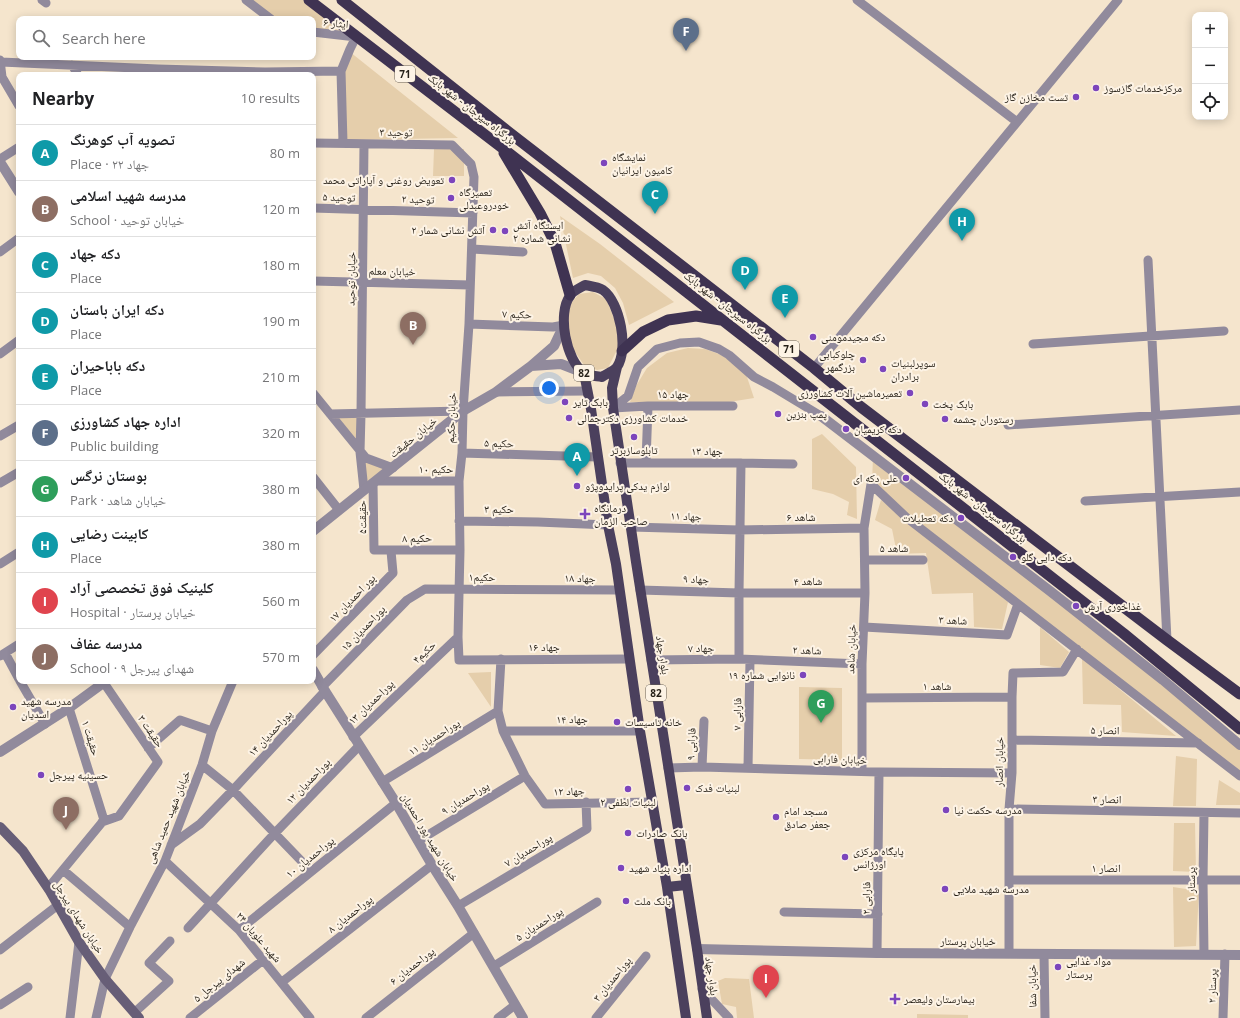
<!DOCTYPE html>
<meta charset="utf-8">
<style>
body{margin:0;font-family:"Open Sans","Noto Naskh Arabic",sans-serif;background:#f6f6f6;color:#202124}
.controls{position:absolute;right:12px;top:12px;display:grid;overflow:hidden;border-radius:8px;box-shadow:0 2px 10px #0003}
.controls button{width:36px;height:36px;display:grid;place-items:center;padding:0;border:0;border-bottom:1px solid #e0e0e0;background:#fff;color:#202124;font:20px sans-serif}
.you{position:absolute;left:549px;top:388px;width:14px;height:14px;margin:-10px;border:3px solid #fff;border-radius:50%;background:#1a73e8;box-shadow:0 0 0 6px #1a73e833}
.badge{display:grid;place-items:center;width:26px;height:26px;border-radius:50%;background:#d93025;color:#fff;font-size:13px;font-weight:700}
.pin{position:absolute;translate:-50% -33px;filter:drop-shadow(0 1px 2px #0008)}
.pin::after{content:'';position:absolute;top:21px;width:14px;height:12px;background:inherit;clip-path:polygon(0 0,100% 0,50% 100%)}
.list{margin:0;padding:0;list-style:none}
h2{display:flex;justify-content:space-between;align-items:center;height:52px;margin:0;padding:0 16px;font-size:17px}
h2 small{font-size:13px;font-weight:400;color:#757577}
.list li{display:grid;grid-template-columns:26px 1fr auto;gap:12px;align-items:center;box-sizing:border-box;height:56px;padding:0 16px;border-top:1px solid #e0e0e0}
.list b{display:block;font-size:15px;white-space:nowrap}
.list p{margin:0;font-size:13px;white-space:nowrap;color:#757577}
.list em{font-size:13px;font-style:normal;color:#757577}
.icon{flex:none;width:22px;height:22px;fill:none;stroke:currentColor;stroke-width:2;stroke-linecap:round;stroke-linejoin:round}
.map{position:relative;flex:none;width:1240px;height:1018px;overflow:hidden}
.search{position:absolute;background:#fff;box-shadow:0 2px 10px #0003;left:16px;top:16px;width:300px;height:44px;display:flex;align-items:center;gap:10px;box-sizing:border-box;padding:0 14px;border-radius:8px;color:#757577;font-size:15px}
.panel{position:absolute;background:#fff;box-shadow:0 2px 10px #0003;left:16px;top:72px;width:300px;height:612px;border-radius:8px}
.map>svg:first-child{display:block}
</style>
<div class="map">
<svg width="1240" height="1018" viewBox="0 0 1240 1018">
<rect width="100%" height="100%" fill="#f5e5cd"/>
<path fill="#e5ceab" d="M251 0H303L345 32 313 30V19H276Z
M350 52 458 138 346 140 344 70Z
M434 149H464V176H433Z
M560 216 600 244 674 302 629 325 623 303 615 288 601 276 588 273 573 278Z
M593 292 606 299 616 323 619 346 608 368 597 370 584 365 571 346 567 319 571 303 579 294Z
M688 348 705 349 719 354 733 362 746 374 754 398 729 402H630L636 386 647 368 667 353Z
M332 415H361L359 449Z
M822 434 856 467 857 519 847 515 849 502 833 494 812 489V439Z
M873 456 1240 744V776L908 517 872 484Z
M365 459 392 469 365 488Z
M881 500 1008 602 1002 629 974 627 973 593 932 594 926 553 897 554 892 529 875 520Z
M1040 627 1069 652 1060 668 1040 665Z
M1082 658 1176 736 1122 732 1121 705 1083 704Z
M491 672V707L468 673Z
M799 687 842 688V760L799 759Z
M1176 756 1197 759 1196 806H1173Z
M1219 780 1240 793V805H1216Z
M1174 823H1195L1196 872 1173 871Z
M1173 887 1199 891 1196 946 1174 947Z
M725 978 749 979 754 1018H737L736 1007 722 1004 718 981Z
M917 1014 968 1015V1018H917Z"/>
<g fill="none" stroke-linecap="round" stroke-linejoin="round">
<path stroke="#918a9c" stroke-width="9" d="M42 0 46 3
M246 0 271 19
M857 0 1017 122
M313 32 356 37 350 49 341 71 343 143
M0 60 2 77 19 106
M1 62 158 69 265 72 341 71
M72 65 78 75
M313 143 452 145 471 164 474 177 469 324 463 411 462 453 459 481 460 550 458 637 459 660 629 659
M0 159 19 147
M313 208 473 213
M472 249 523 252
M0 252 19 238
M1148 260 1167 640
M313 281 470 285
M469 324 553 327 564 325
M1033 344 1224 331
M0 354 19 340
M814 368 1118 0
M496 392 587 391
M313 393 366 458 393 468
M613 408 628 396 638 367 657 349 680 343 699 342 719 349 729 355 754 377 773 387 821 416
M613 408 648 406H733
M330 414 463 411
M1008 425 1240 410
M0 436 19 425
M462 453 598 457
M646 462 648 406
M620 463H741L793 464
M313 477 339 510
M377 481H459
M0 483 19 472
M373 483 374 550H460
M364 490 360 452 361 414 364 144
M1085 501 1240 492
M459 521 538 522 608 525
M631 527 739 530 864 528
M865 560H923
M0 564 19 552
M640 590 739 593H865
M864 627 1007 635 1018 604
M5 653 19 679
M313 655 393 573 391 551
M0 656 19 644
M501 659 498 711 503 731 525 776 545 804 653 802
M739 659V593L741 463
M651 660 739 659 862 664
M20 681 45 724
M322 687 407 600 425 589 619 590
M862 698 1012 697
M503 731H640
M353 737 458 637
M1012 740 1198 743
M148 748 180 720 212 731
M202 765 233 790 311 871
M702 767 704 721
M668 768 702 767 879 772 1012 773
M748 768 750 660
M862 771V664L865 593 864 528 871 484 907 518 1240 776
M382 782 498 711
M1009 809 1240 813
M1204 813 1203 880 1204 954
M102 822 119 816 158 762 104 683
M418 841 525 776
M171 845 200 824 233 790 325 691
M165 861 239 930 310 1018
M63 870 130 927
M1010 880H1240
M48 888 104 820 69 708
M458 906 587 829 586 802
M784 912 878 914
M188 928 275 833 359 746
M239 930 396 803
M0 950 58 905
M877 953 879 772
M1009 953V809L1012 773V697L1013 673 1063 672 1077 649
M1044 954 1045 1018
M494 966 597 902
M282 982 432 865
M702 989 729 1018
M0 1005 28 987
M135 1012 169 981 149 963 170 941
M70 1018 79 942
M96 1018 105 979 130 927 165 861 202 765 212 731 233 681
M190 1018 263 960
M366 1018 474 933
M498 1018 515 1005
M596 1018 646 956
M1223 1018 1225 954"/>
<path stroke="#918a9c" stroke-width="10" d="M0 162 19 192
M531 366 561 364 584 373
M821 416 1050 591 1163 680 1240 745
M313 531 463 411 496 392 531 366 554 346 564 325
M313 670 325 691 396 803 432 865 458 906 523 1018
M0 752 69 708 106 681
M697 949 877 953 1240 955"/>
<path stroke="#675e77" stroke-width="10" d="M0 827 23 851 50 891 79 942 105 979 139 1018"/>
<path stroke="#4b405d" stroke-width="10" d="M585 285C590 286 598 287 603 290 620 302 629 349 617 367 614 371 606 374 602 377 597 376 588 376 584 373 566 361 557 313 570 296 572 291 580 288 585 285Z
M617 367 612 388 613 408 636 562 697 949 707 1018
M584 373 591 409 608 525 616 564 640 731 667 887 686 1018
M667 887 686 885"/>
<path stroke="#3f3352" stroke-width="11" d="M309 0 501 147 1123 633 1240 729
M342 0 510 133 814 368 861 407 1167 640 1240 694
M504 153 540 213 555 243 570 295
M622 351 643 332 668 320 696 316 721 320"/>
</g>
<g fill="#7c45bc" stroke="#fdf3e5" stroke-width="1.5">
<circle cx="1096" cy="88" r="4"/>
<circle cx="1076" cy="97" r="4"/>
<circle cx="604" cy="163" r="4"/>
<circle cx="452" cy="180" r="4"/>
<circle cx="451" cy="198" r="4"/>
<circle cx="493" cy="230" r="4"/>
<circle cx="505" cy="231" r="4"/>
<circle cx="813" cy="337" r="4"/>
<circle cx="863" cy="360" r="4"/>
<circle cx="883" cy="369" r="4"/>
<circle cx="910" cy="393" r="4"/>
<circle cx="565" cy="402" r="4"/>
<circle cx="925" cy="404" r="4"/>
<circle cx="778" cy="414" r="4"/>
<circle cx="569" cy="418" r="4"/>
<circle cx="945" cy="419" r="4"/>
<circle cx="846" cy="429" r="4"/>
<circle cx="634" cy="437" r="4"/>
<circle cx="906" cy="478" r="4"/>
<circle cx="577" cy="486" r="4"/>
<path d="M583 508h4v4h4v4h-4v4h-4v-4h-4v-4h4z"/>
<circle cx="961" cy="518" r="4"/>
<circle cx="1013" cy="557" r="4"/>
<circle cx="1076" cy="606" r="4"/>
<circle cx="803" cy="675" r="4"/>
<circle cx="13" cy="707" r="4"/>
<circle cx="617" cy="722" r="4"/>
<circle cx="41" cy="775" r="4"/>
<circle cx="687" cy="788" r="4"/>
<circle cx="628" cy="789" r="4"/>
<circle cx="946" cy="810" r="4"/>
<circle cx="776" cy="817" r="4"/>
<circle cx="628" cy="833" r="4"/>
<circle cx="845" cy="857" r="4"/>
<circle cx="621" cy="868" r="4"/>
<circle cx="945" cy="889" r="4"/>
<circle cx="626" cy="901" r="4"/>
<circle cx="1058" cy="967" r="4"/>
<path d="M893 993h4v4h4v4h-4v4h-4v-4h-4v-4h4z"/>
</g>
<g text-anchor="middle" stroke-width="4" stroke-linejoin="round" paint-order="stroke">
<g fill="#fdf3e5" stroke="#665f54" stroke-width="1">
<rect x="395" y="66" width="20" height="16" rx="3"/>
<rect x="779" y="341" width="20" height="16" rx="3"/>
<rect x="574" y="365" width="20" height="16" rx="3"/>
<rect x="646" y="685" width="20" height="16" rx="3"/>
</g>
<g font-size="10" font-weight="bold" fill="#251f16">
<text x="405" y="78">71</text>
<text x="789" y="353">71</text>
<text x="584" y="377">82</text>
<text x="656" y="697">82</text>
</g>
<g font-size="11" fill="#251f16" stroke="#fdf3e5">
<text transform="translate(336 23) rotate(5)" y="4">ایثار ۶</text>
<text transform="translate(472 109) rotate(38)" y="4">بزرگراه سیرجان - شهر بابک</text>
<text transform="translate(396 132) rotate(1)" y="4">توحید ۳</text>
<text transform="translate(339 197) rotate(2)" y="4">توحید ۵</text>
<text transform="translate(418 199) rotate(2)" y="4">توحید ۲</text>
<text transform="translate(392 271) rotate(1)" y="4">خیابان معلم</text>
<text transform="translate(351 279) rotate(-89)" y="4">خیابان توحید</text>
<text transform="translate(728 307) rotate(38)" y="4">بزرگراه سیرجان - شهر بابک</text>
<text transform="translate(517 314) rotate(2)" y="4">حکیم ۷</text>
<text x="673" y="398">جهاد ۱۵</text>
<text transform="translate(451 418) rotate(-88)" y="4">خیابان حکیم</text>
<text transform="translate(413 437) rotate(-39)" y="4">خیابان حقیقت</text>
<text transform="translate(499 443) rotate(2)" y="4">حکیم ۵</text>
<text x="707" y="455">جهاد ۱۳</text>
<text x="436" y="473">حکیم ۱۰</text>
<text transform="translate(983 507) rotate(38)" y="4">بزرگراه سیرجان - شهر بابک</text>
<text x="499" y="513">حکیم ۳</text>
<text transform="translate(686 516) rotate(2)" y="4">جهاد ۱۱</text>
<text transform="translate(362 517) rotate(-91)" y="4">حقیقت۵</text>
<text transform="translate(801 517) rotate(-1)" y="4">شاهد ۶</text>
<text transform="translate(417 538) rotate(-1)" y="4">حکیم ۸</text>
<text x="894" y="552">شاهد ۵</text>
<text transform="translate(482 577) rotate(1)" y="4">حکیم۱</text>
<text transform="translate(580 578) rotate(1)" y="4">جهاد ۱۸</text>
<text transform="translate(696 579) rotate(2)" y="4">جهاد ۹</text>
<text x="808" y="585">شاهد ۴</text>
<text transform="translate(352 598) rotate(-46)" y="4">پور احمدیان ۱۷</text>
<text transform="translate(953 620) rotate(3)" y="4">شاهد ۳</text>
<text transform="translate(363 628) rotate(-46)" y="4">پوراحمدیان ۱۵</text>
<text x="544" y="651">جهاد ۱۶</text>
<text transform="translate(701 648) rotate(-1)" y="4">جهاد ۷</text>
<text transform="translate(851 649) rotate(-88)" y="4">خیابان شاهد</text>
<text transform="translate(807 650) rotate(2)" y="4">شاهد ۲</text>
<text transform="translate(424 652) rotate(-43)" y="4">حکیم۴</text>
<text transform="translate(663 655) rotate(81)" y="4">بلوار جهاد</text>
<text x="937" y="690">شاهد ۱</text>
<text transform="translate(371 702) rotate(-44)" y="4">پوراحمدیان ۱۳</text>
<text transform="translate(737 714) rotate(-89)" y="4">فارابی ۷</text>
<text x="572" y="723">جهاد ۱۴</text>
<text transform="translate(1105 730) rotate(1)" y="4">انصار ۵</text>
<text transform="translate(151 731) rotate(56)" y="4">حقیقت ۳</text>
<text transform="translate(270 733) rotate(-47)" y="4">پوراحمدیان ۱۴</text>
<text transform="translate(434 737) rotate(-32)" y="4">پوراحمدیان ۱۱</text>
<text transform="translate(91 738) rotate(73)" y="4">حقیقت ۱</text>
<text transform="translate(691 744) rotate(-88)" y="4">فارابی ۹</text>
<text transform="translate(840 759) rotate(2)" y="4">خیابان فارابی</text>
<text transform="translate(999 762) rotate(-89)" y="4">خیابان انصار</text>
<text transform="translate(308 781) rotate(-46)" y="4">پوراحمدیان ۱۲</text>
<text transform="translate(569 791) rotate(-2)" y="4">جهاد ۱۲</text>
<text transform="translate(465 798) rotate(-31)" y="4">پوراحمدیان ۹</text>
<text transform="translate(1107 799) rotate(1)" y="4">انصار ۳</text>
<text transform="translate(168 817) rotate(-68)" y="4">خیابان شهید حمید شاهی</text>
<text transform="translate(430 837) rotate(59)" y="4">خیابان شهید پور احمدیان</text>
<text transform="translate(528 850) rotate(-31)" y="4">پوراحمدیان ۷</text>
<text transform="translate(310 857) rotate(-39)" y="4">پوراحمدیان ۱۰</text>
<text x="1106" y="872">انصار ۱</text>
<text transform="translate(1191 884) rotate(-90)" y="4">پرستار ۱</text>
<text transform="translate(866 898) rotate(-89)" y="4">فارابی ۲</text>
<text transform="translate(350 914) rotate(-38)" y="4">پوراحمدیان ۸</text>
<text transform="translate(79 917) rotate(58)" y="4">خیابان شهدای پیرجل</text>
<text transform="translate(539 924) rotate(-32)" y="4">پوراحمدیان ۵</text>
<text transform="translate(259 937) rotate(49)" y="4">شهید علویان ۲۴</text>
<text x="968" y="945">خیابان پرستار</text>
<text transform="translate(412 966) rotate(-38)" y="4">پوراحمدیان ۶</text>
<text transform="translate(712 976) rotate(82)" y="4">بلوار جهاد</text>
<text transform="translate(612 979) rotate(-51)" y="4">پوراحمدیان ۳</text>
<text transform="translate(219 980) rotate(-39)" y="4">شهدای پیرجل ۵</text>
<text transform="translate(1032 986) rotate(-91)" y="4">خیابان شفا</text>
<text transform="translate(1212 986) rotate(-88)" y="4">پرستار ۲</text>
</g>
<g font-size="11" fill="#251f16" stroke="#fdf3e5" text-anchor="start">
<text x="1104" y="92">مرکزخدمات گازسوز</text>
<text x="1068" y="101" text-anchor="end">تست مخازن گاز</text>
<text x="612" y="161">نمایشگاه<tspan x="612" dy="13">کامیون ایرانیان</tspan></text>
<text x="444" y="184" text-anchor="end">تعویض روغنی و آپاراتی محمد</text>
<text x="459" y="196">تعمیرگاه<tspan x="459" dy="13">خودروعبدلی</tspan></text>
<text x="513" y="229">ایستگاه آتش<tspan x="513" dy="13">نشانی شماره ۲</tspan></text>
<text x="485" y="234" text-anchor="end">آتش نشانی شمار ۲</text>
<text x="821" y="341">دکه مجیدمومنی</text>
<text x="855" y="358" text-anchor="end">چلوکبابی<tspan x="855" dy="13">بزرگمهر</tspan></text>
<text x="891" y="367">سوپرلبنیات<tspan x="891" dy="13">برادران</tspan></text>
<text x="902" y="397" text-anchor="end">تعمیرماشین آلات کشاورزی</text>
<text x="573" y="406">بابک تایر</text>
<text x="933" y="408">بابک پخت</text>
<text x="786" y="418">پمپ بنزین</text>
<text x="577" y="422">خدمات کشاورزی دکترجمالی</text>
<text x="953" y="423">رستوران چشمه</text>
<text x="854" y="433">دکه کریمیان</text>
<text x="634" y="454" text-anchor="middle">تابلوسازبرتر</text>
<text x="898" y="482" text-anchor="end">علی دکه ای</text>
<text x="585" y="490">لوازم یدکی پرایدوپژو</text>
<text x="594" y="512">درمانگاه<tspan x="594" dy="13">صاحب الزمان</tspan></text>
<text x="953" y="522" text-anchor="end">دکه تعطیلات</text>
<text x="1021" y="561">دکه دایی گلو</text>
<text x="1084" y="610">غذاخوری آرش</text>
<text x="795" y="679" text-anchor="end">نانوایی شماره ۱۹</text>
<text x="21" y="705">مدرسه شهید<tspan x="21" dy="13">اسدیان</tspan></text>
<text x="625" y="726">خانه تاسیسات</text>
<text x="49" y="779">حسینیه پیرجل</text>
<text x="695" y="792">لبنیات فدک</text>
<text x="628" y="806" text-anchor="middle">لبنیات لطفی ۲</text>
<text x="954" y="814">مدرسه حکمت نیا</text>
<text x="784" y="815">مسجد امام<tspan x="784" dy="13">جعفر صادق</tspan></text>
<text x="636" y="837">بانک صادرات</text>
<text x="853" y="855">پایگاه مرکزی<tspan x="853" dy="13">اورژانس</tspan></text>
<text x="629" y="872">اداره بنیاد شهید</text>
<text x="953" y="893">مدرسه شهید ملایی</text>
<text x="634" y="905">بانک ملت</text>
<text x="1066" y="965">مواد غذایی<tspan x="1066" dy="13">پرستار</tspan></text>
<text x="904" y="1003">بیمارستان ولیعصر</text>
</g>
</g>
</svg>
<div class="controls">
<button>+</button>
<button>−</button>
<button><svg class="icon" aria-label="locate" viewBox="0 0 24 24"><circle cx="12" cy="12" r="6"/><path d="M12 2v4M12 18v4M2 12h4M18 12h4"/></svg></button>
</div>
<div class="you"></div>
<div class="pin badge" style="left:577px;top:476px;background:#0f9aa8">A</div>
<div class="pin badge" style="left:413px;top:345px;background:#8d6e63">B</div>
<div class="pin badge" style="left:655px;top:214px;background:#0f9aa8">C</div>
<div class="pin badge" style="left:745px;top:290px;background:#0f9aa8">D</div>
<div class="pin badge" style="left:785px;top:318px;background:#0f9aa8">E</div>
<div class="pin badge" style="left:686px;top:51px;background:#5c6f8a">F</div>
<div class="pin badge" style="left:821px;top:723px;background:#2e9e5b">G</div>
<div class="pin badge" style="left:962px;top:241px;background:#0f9aa8">H</div>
<div class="pin badge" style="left:766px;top:998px;background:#e0444e">I</div>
<div class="pin badge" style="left:66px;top:830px;background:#8d6e63">J</div>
<div class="search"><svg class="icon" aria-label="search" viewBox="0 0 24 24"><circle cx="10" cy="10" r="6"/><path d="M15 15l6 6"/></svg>Search here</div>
<section class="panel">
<h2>Nearby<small>10 results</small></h2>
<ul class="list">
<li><span class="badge" style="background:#0f9aa8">A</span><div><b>تصویه آب کوهرنگ</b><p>Place · جهاد ۲۲</p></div><em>80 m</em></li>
<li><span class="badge" style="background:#8d6e63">B</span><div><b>مدرسه شهید اسلامی</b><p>School · خیابان توحید</p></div><em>120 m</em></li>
<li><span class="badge" style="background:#0f9aa8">C</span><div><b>دکه جهاد</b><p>Place</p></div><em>180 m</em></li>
<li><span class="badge" style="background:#0f9aa8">D</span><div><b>دکه ایران باستان</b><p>Place</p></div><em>190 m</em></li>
<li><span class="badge" style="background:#0f9aa8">E</span><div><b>دکه باباحیران</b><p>Place</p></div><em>210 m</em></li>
<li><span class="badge" style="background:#5c6f8a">F</span><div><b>اداره جهاد کشاورزی</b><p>Public building</p></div><em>320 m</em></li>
<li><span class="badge" style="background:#2e9e5b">G</span><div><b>بوستان نرگس</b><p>Park · خیابان شاهد</p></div><em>380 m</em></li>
<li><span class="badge" style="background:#0f9aa8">H</span><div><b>کابینت رضایی</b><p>Place</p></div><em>380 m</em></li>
<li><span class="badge" style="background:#e0444e">I</span><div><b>کلینیک فوق تخصصی آراد</b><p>Hospital · خیابان پرستار</p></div><em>560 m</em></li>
<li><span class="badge" style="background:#8d6e63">J</span><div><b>مدرسه عفاف</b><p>School · شهدای پیرجل ۹</p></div><em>570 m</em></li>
</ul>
</section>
</div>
